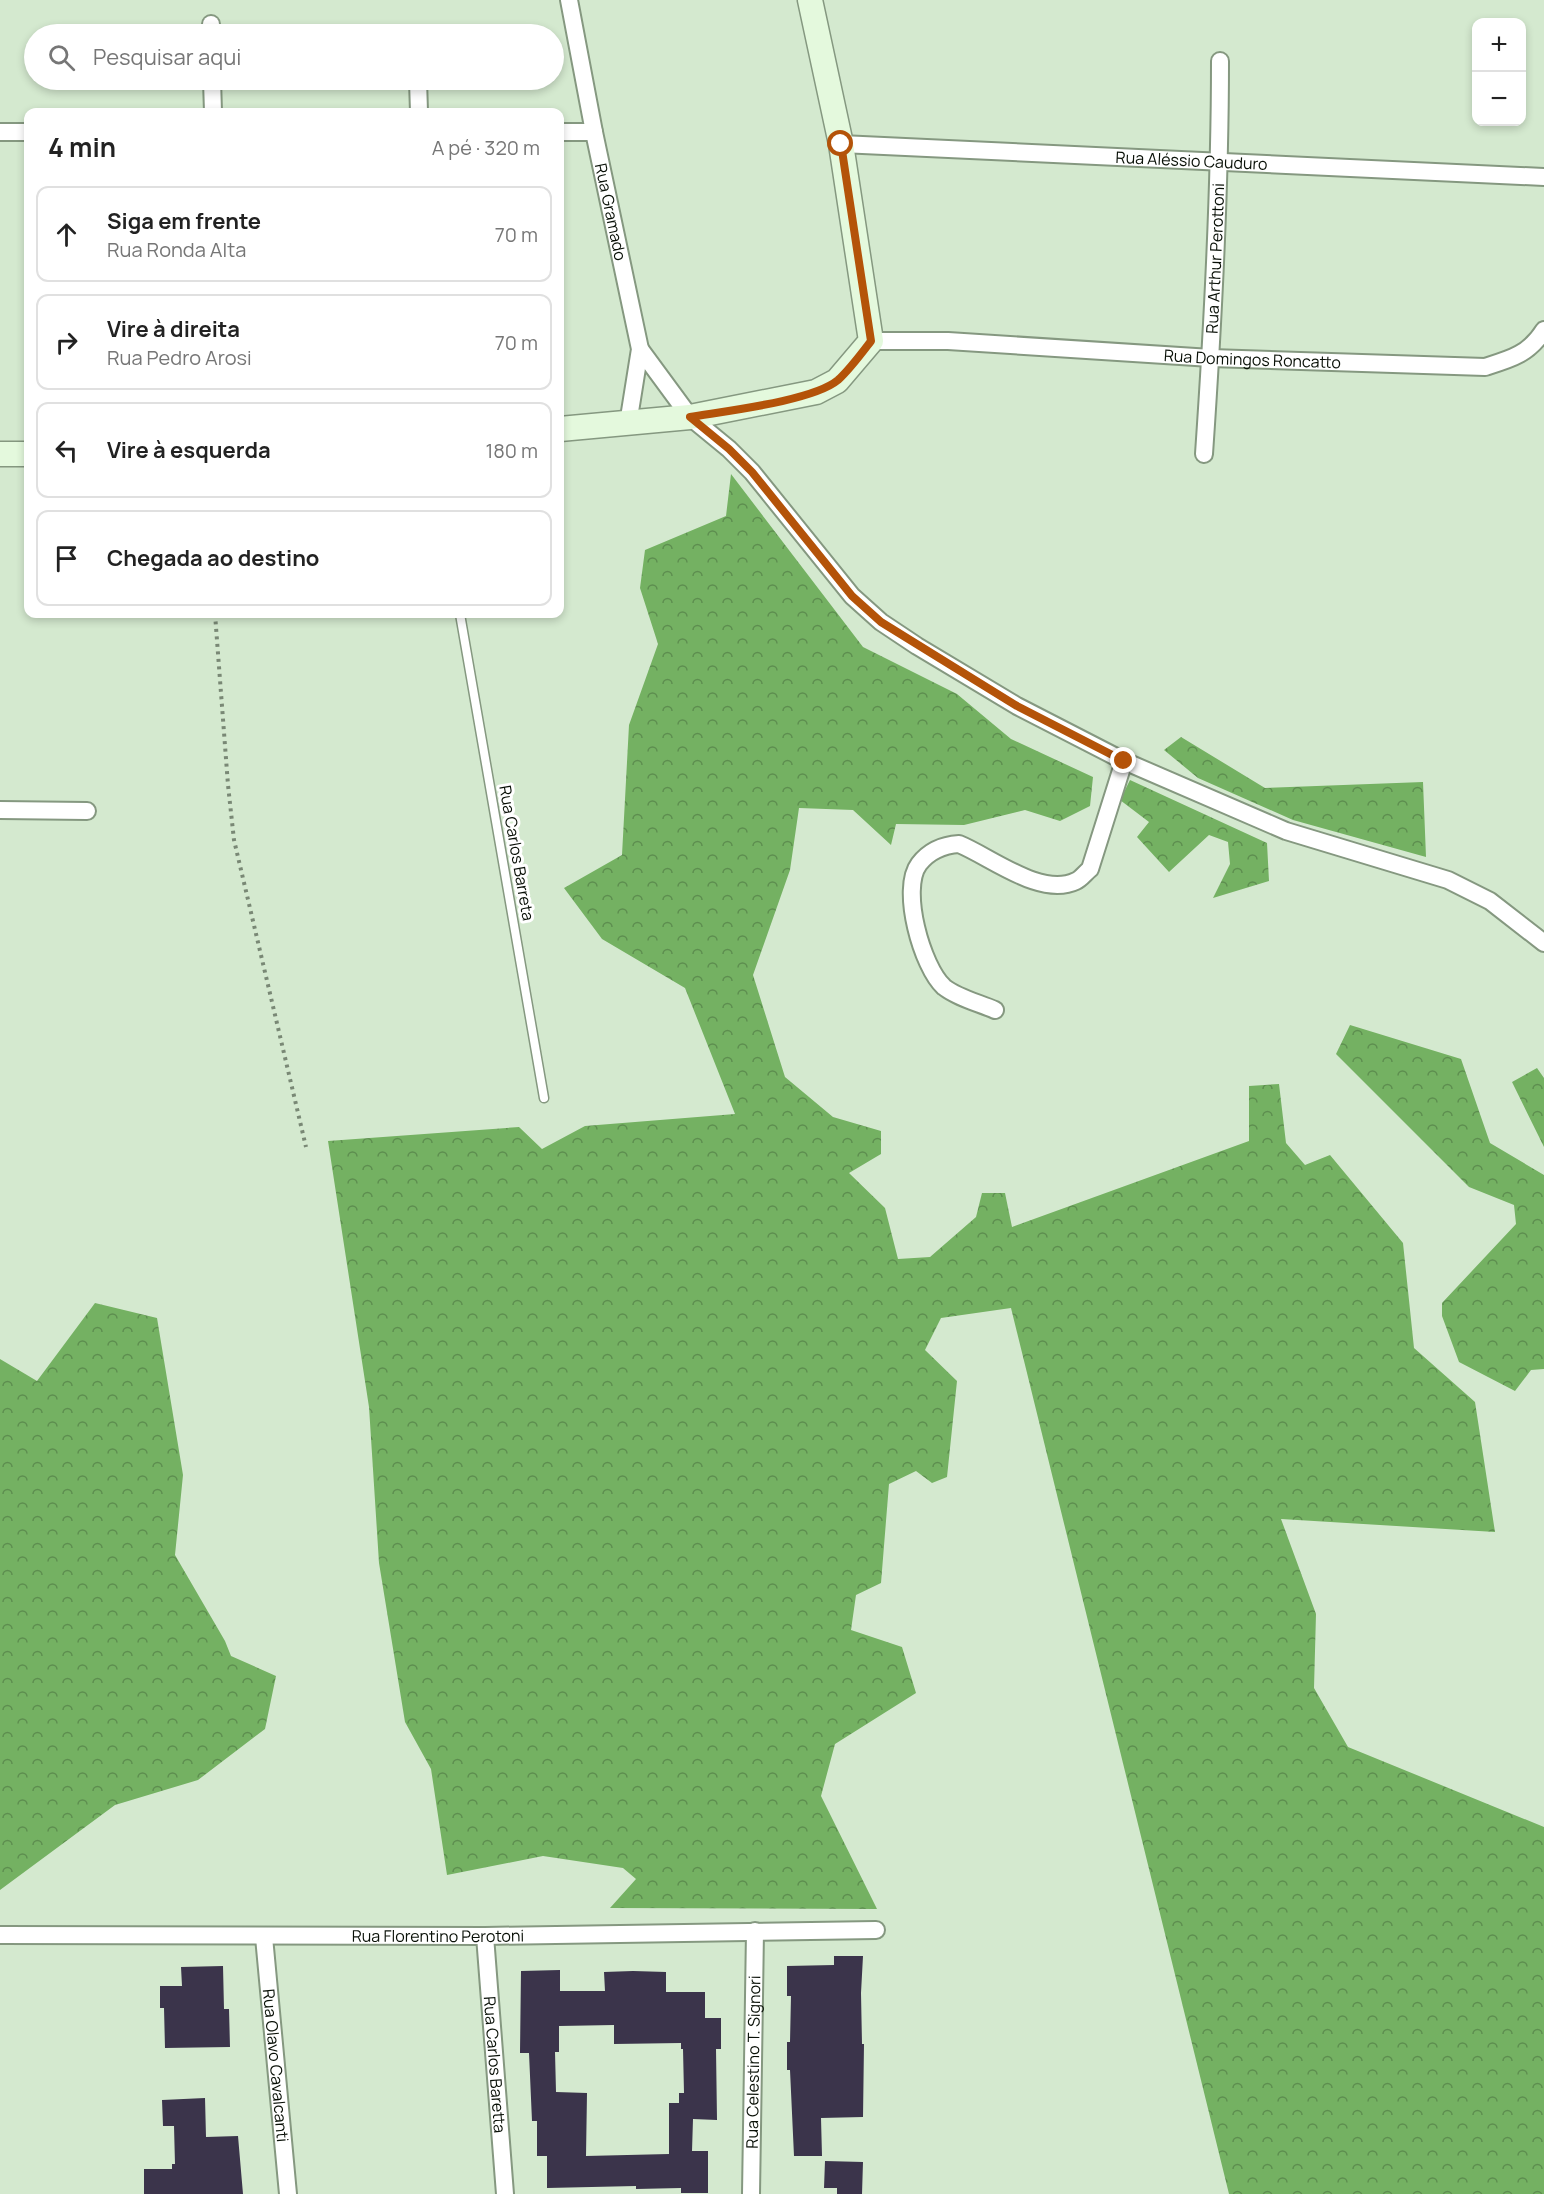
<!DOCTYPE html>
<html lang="pt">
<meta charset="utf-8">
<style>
body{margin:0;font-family:Manrope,sans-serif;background:#f2f2f2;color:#222}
.controls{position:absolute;right:18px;top:18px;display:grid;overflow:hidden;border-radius:12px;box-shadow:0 3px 9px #0003}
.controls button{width:54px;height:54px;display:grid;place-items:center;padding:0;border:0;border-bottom:2px solid #e0e0e0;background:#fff;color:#222;font:30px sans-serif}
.stop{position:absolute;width:18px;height:18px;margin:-14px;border:4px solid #b45309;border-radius:50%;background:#fff}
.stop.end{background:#b45309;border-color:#fff;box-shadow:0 2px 6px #0008}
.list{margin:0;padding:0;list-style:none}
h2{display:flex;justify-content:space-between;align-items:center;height:78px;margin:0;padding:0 24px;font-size:26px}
h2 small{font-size:20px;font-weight:400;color:#767676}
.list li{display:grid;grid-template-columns:39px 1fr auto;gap:18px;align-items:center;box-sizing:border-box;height:96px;margin:0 12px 12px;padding:0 12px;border:2px solid #e0e0e0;border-radius:12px}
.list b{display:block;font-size:22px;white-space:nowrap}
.list p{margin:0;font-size:20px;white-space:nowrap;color:#767676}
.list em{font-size:20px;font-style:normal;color:#767676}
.icon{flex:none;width:33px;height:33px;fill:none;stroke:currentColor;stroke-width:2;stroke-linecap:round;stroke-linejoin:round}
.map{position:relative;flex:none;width:1544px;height:2194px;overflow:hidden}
.search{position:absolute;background:#fff;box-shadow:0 3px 9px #0003;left:24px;top:24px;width:540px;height:66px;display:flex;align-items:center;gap:15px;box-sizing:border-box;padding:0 21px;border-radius:33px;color:#767676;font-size:22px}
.panel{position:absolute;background:#fff;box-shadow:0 3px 9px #0003;left:24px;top:108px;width:540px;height:510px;border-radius:12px}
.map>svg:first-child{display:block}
</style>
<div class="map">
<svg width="1544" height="2194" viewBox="0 0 1544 2194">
<defs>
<pattern id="forest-crowns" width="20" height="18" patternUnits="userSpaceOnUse" patternTransform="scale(1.5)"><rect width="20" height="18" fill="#74b162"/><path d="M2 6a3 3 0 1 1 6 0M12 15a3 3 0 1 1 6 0" fill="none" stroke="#5d8e4f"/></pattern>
</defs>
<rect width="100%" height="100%" fill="#d4e9cf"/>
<path fill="url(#forest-crowns)" d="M731 474 863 647 957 694 1011 739 1093 777 1090 806 1060 821 1025 810 964 825 896 824 891 845 853 810 799 808 790 870 753 975 785 1077 833 1117 881 1131V1154L849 1173 885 1208 898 1259 930 1257 976 1217 982 1193H1005L1012 1227 1249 1141V1086L1279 1084 1286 1143 1305 1165 1330 1155 1403 1243 1414 1348 1475 1402 1495 1532 1281 1519 1316 1614 1314 1688 1348 1747 1544 1827V2194H1229L1011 1308 941 1318 925 1350 957 1381 947 1477 932 1483 916 1471 889 1484 881 1583 856 1595 851 1630 902 1647 916 1693 835 1744 821 1796 877 1909 610 1908 636 1879 623 1868 543 1856 447 1875 431 1769 405 1722 379 1563 369 1407 328 1141 519 1127 542 1149 585 1126 735 1114 685 988 602 939 564 888 622 855 629 725 658 644 640 588 645 550 726 516Z
M1181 737 1265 788 1423 782 1426 857 1293 820 1198 778 1164 750Z
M1130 780 1267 843 1269 881 1213 898 1230 864 1228 842 1209 835 1169 872 1137 837 1149 822 1120 800Z
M1350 1025 1461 1059 1490 1143 1544 1175V1369L1531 1370 1515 1391 1459 1362 1442 1316V1303L1516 1224 1514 1205 1469 1187 1336 1054Z
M1537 1068 1544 1078V1147L1512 1082Z
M95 1303 157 1318 183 1475 175 1555 225 1641 231 1656 276 1676 265 1729 198 1780 115 1805 0 1890V1359L37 1381Z"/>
<path fill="#3b344b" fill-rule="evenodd" d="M834 1956H863L861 1993 862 2044H864L863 2117 821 2118 822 2156H794L790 2070H787V2042H790L791 1996H787V1966L834 1965Z
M223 1966 224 2009H229L230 2047 165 2048 164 2008H160V1986H182L181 1967Z
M560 1970V1991H605L604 1972 633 1971 666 1972V1992H705V2018H721V2049H716L717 2120 693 2119 692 2151H708V2193H681V2188L636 2189V2186L547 2188V2156H537V2121H532L529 2053H520L521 1971ZM614 2025V2044L681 2043V2049H683L684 2093H679V2103H669V2154L586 2156 587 2093 556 2092 555 2052H559V2026Z
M205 2098 206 2137 238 2136 243 2194H144V2169H172V2164H175L174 2126H163L162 2100Z
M825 2161 863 2162 862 2194H837V2188H824Z"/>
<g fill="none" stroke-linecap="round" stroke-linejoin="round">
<defs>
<path id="lane" d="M460 614 544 1098"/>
<g id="street">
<path id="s1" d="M569 0 594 132 640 349 628 424"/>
<path d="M211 24V34"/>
<path d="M212 80 213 112"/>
<path d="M418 80 419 112"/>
<path d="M0 132H28"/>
<path d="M560 132H594"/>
<path id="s2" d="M841 144 1544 177"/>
<path id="s3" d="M871 341H948L1211 358 1485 367C1511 359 1529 354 1544 330"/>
<path d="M640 349 690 417 729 449 752 472 852 596 881 622 917 646 1017 706 1124 761 1286 831 1448 880 1490 901 1544 943"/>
<path id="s4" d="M1204 454C1213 323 1220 192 1220 61"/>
<path d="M0 810 87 811"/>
<path d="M995 1010C979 1003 958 998 944 987 922 967 900 889 919 864 929 851 943 845 959 844 991 857 1041 898 1076 881 1081 879 1085 873 1090 869L1124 761"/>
<path id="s5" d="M0 1935 485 1936 876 1930"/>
<path id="s6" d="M485 1936 505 2194"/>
<path id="s7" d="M264 1937 288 2194"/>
<path id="s8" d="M751 2194 755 1931"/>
</g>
<path id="secondary" d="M560 429 690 417 816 392 837 381 871 341 841 144 810 0
M0 454H28"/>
</defs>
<use href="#lane" stroke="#859880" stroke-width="11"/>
<use href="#street" stroke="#859880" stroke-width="20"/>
<use href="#secondary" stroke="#859880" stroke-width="27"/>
<path stroke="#798875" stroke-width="4" stroke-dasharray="3 4.5" stroke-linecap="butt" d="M215 614 228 785 234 840 306 1147"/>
<use href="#lane" stroke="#fff" stroke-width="8"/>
<use href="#street" stroke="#fff" stroke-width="16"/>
<use href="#secondary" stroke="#e4f9dd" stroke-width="24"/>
</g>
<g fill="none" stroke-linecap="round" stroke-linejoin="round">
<path stroke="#b45309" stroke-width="8" d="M841 144 871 341C861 354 850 369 838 380 813 401 725 411 690 417L729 449 752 472 852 596 881 622 1017 706 1124 761"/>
</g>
<g text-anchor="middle" stroke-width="6" stroke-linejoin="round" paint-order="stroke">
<g font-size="16" fill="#080f06" stroke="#fff">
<text dy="6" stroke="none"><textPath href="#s2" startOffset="351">Rua Aléssio Cauduro</textPath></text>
<text dy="6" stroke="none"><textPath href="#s1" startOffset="216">Rua Gramado</textPath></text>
<text dy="6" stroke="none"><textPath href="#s4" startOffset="196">Rua Arthur Perottoni</textPath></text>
<text dy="6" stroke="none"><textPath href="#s3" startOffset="382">Rua Domingos Roncatto</textPath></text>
<text transform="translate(517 853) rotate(80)" y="6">Rua Carlos Barreta</text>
<text dy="6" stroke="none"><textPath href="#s5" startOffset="438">Rua Florentino Perotoni</textPath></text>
<text dy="6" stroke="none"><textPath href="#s8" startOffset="132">Rua Celestino T. Signori</textPath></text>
<text dy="6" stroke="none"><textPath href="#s6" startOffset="129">Rua Carlos Baretta</textPath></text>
<text dy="6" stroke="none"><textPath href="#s7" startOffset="129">Rua Olavo Cavalcanti</textPath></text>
</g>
</g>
</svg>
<div class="controls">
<button>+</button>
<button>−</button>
</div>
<div class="stop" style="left:841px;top:144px"></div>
<div class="stop end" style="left:1124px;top:761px"></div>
<div class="search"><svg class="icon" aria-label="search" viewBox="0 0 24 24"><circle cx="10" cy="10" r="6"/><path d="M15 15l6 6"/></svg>Pesquisar aqui</div>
<section class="panel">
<h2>4 min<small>A pé · 320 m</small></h2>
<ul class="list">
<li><svg class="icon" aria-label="ahead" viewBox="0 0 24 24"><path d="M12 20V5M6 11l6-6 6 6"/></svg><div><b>Siga em frente</b><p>Rua Ronda Alta</p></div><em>70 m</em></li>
<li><svg class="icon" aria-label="right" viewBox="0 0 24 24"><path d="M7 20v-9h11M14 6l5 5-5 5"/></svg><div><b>Vire à direita</b><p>Rua Pedro Arosi</p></div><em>70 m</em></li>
<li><svg class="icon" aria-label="left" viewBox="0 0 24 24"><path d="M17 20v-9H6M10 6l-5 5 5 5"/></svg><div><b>Vire à esquerda</b></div><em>180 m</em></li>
<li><svg class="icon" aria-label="arrive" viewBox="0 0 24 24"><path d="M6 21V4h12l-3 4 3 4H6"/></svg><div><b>Chegada ao destino</b></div></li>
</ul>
</section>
</div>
